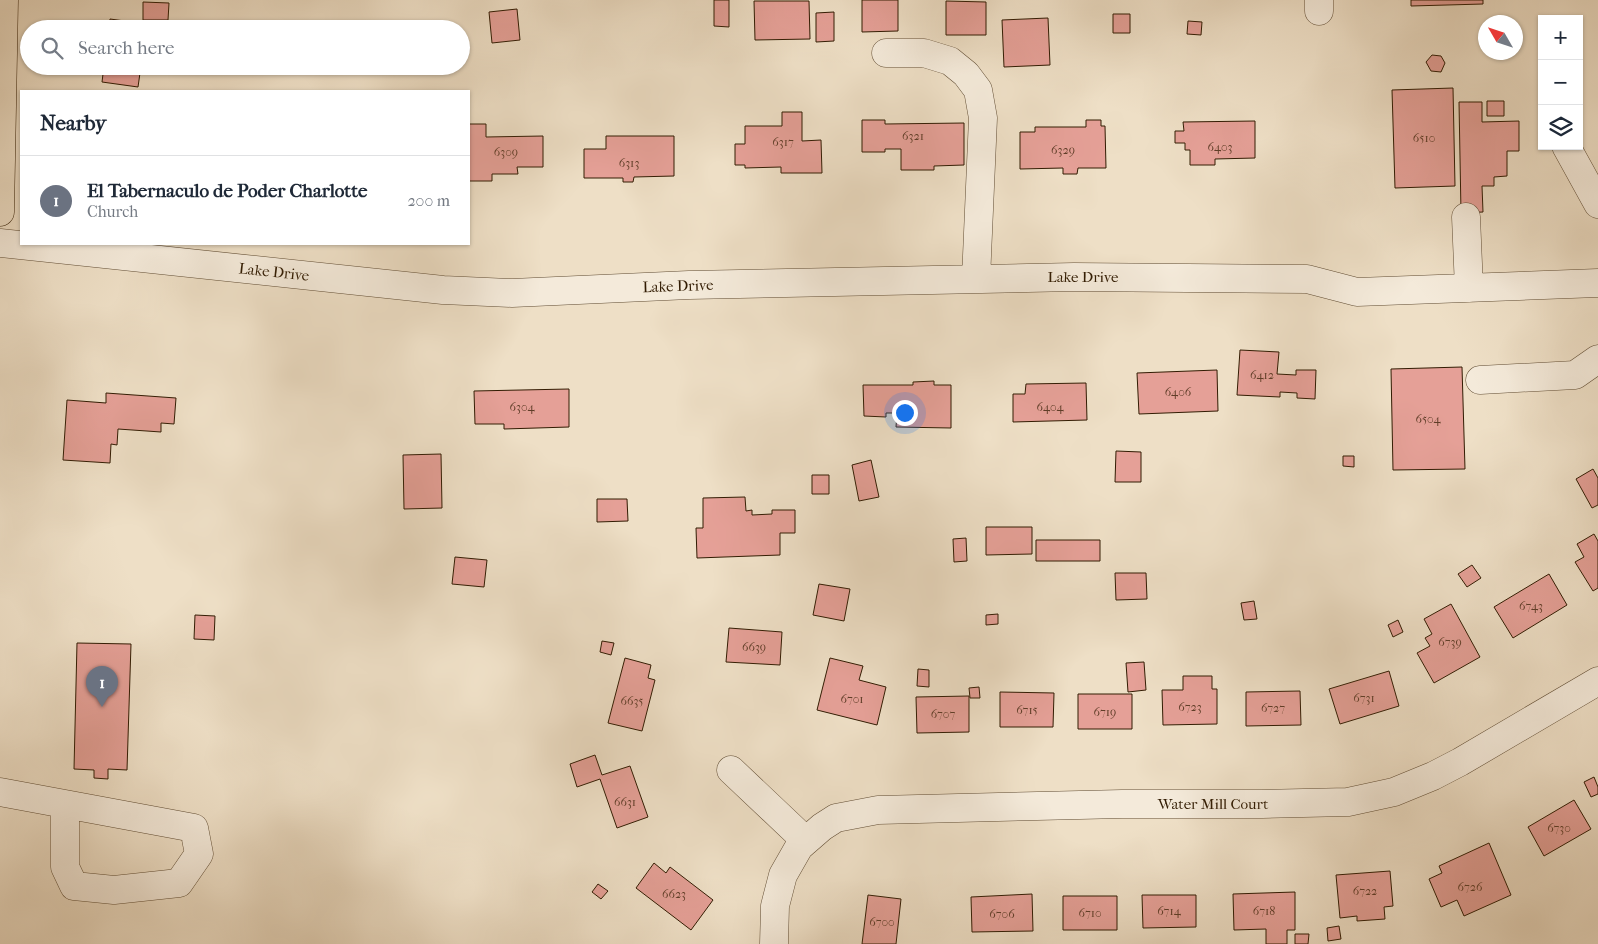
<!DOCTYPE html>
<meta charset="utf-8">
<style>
body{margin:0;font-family:"IM FELL French Canon",serif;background:#f6f6f7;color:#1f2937}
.controls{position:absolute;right:15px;top:15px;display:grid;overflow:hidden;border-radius:0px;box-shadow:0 1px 4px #0004}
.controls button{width:45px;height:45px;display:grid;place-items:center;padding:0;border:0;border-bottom:1px solid #e0e1e3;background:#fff;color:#1f2937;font:25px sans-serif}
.compass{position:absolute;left:1478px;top:15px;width:45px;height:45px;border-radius:50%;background:#fff;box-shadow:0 1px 4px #0004;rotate:309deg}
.you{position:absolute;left:904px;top:412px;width:18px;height:18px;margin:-12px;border:4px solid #fff;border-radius:50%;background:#1a73e8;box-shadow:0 0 0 8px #1a73e833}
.badge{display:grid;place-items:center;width:32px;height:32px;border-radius:50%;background:#b45309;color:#fff;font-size:16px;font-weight:700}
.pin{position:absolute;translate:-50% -41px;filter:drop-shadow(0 1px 2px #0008)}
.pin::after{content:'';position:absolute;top:26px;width:18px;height:15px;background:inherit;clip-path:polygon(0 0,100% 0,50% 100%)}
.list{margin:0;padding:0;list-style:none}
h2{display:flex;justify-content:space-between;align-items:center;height:65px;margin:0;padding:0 20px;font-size:21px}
h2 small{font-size:16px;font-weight:400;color:#747a83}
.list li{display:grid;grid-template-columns:32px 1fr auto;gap:15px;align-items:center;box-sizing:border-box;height:90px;padding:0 20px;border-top:1px solid #e0e1e3}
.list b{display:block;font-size:19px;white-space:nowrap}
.list p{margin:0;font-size:16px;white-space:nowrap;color:#747a83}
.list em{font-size:16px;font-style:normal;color:#747a83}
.icon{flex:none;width:28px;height:28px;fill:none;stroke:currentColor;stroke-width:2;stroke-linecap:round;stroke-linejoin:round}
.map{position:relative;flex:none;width:1598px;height:944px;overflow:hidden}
.search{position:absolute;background:#fff;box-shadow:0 1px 4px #0004;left:20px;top:20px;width:450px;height:55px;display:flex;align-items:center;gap:12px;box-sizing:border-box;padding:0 18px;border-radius:28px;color:#747a83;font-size:19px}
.panel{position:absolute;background:#fff;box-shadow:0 1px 4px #0004;left:20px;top:90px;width:450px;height:155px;border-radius:0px}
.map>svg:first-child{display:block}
</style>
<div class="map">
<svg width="1598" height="944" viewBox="0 0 1598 944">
<rect width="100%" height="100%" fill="#eedfc6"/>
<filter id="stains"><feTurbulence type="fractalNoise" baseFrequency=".004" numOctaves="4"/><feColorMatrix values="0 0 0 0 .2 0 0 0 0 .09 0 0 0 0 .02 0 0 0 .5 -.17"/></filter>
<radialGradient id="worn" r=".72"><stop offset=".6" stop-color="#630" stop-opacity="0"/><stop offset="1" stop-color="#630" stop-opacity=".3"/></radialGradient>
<path fill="#e5a097" stroke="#321c03" d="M714 0H729V27L714 26Z
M862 0H898V31L862 32Z
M1411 0H1483V4L1411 6Z
M754 1H809L810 39 755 40Z
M946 1 986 2V35H946Z
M143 2 169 3 168 20H143Z
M517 9 520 40 492 43 489 12Z
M834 12V41L816 42V13Z
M1113 14H1130V33H1113Z
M1048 18 1050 65 1004 67 1002 20Z
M110 19 147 24 146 29H109Z
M1188 21 1202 22 1201 35 1187 34Z
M1432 55 1441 56 1445 63 1441 72 1431 71 1426 62Z
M104 66H141L138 87 102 82Z
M1453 88 1455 186 1395 188 1392 90Z
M1487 101H1504V116H1487Z
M1459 102H1482V122L1519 121V151H1507V176L1494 177V186H1482L1483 212 1461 213Z
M782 112H802V141L821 140 822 173H781V167L745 168V165H735V144H745V126H782Z
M862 120H885V124L964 123V165L934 166V170H901V149H885V152H862Z
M1086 120H1101V126H1105L1106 168H1078L1077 174H1063V168L1020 169V132H1035V127H1086Z
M1255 121V158L1215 159V165H1190V150H1185V143H1175V131H1184L1183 122Z
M469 124H486V137L543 136V167H517L518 174H492V181H469Z
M606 136H674V176L634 177 633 182H623V178H584V149H606Z
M1240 350 1279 352 1277 374 1296 375V370H1316L1315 399 1297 398V393L1280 392V397L1237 395Z
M1462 367 1465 469 1393 470 1391 369Z
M1217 370 1218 411 1139 414 1137 373Z
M934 381V385H951V428L896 427 897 413H886V417L864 416 863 385H913V382Z
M1086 383 1087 420 1013 422V394H1025L1026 384Z
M569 389V427L504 429V424H475L474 391Z
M106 393 176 398 174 424 161 423V432L118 429 117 445 111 444 110 463 63 460 67 400 106 403Z
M1116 451 1141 452V482H1115Z
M441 454 442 508 404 509 403 455Z
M1343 456H1354V467L1343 466Z
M871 460 879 497 859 501 852 465Z
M1593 469 1598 478V505L1592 508 1576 479Z
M812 475H829V494H812Z
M745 497 746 511 752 510V515L772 514V510H795V533H780V555L697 558 696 528H703V498Z
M597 499H627L628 521 597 522Z
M986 527H1032V554L986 555Z
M1594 534 1598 541V588L1593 591 1575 562 1584 557 1577 544Z
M966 538 967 561 954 562 953 539Z
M1036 540H1100V561H1036Z
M455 557 487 560 484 587 452 584Z
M1472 565 1481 578 1467 587 1458 574Z
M1115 573H1146L1147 599 1116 600Z
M1549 574 1567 605 1513 638 1494 607Z
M819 584 850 589 844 621 813 615Z
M1254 601 1257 619 1244 620 1241 603Z
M1451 604 1480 657 1434 683 1417 653 1430 646 1425 638 1432 634 1424 619Z
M998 614V624L986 625V615Z
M195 615 215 616 214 640 194 639Z
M1398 620 1403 632 1393 637 1388 625Z
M729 628 782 632 780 665 726 662Z
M602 641 614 643 611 655 600 652Z
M77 643 131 644 127 770 108 769V779L94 778V770L74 769Z
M625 658 651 665 648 678 655 680 642 731 608 723Z
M830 658 863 666 859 680 886 687 877 725 817 710Z
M1144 662 1146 690 1128 692 1126 663Z
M918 669 929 670V687L917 686Z
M1389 671 1399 706 1340 724 1329 689Z
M1183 676H1212V689H1217V724L1163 725 1162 690H1183Z
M979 687 980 698H970L969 688Z
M1300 691 1301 725 1246 726V692Z
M1000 692 1054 693 1053 727H1000Z
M1078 694H1132V729H1078Z
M969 696V732L917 733 916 697Z
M595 755 602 775 630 766 648 817 617 828 600 779 577 787 570 764Z
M1594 777 1598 787V794L1591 797 1584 782Z
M1574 800 1591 829 1544 856 1528 827Z
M1489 843 1511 895 1464 916 1457 900 1441 907 1429 879 1442 873 1439 866Z
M654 863 666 873 670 867 713 900 691 930 636 888Z
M1390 871 1393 906 1384 907 1385 919 1357 921V916L1340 918 1336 875Z
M598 884 608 891 601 899 592 892Z
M1295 892V930H1287V944H1266V929L1234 930 1233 894Z
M1032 894 1033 931 972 932 971 897Z
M868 895 901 899 896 944H862Z
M1142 895H1196V927L1143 928Z
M1063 896H1117V930H1063Z
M1339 926 1341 939 1328 941 1327 928Z
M1295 934H1309L1308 944H1295Z"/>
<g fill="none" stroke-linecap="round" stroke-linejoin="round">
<defs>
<path id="minor" d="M1319 0V11
M886 53H924L950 61 966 74 978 90 983 118 976 279
M1566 146 1598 204
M1466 217 1469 288
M0 243 443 290 512 293 689 285 1074 277 1307 279 1357 292 1598 283
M1480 380 1575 375 1598 359
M731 770 806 841
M0 792 194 828 199 854 179 883 114 890 74 886 65 867V805
M774 944 775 906 783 875 799 847 822 827 836 818 878 810 1122 804H1262L1348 802 1394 792 1433 776 1460 762 1598 681"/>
<path id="major" d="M0 212 4 0"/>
</defs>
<use href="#minor" stroke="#614d34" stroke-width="29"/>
<use href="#major" stroke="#321c03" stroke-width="29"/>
<use href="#minor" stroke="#f4eada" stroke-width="28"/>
<use href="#major" stroke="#eedfc6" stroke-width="28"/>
</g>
<g text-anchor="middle" stroke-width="4" stroke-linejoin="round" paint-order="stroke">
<g font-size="12" fill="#5f3d28">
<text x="913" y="140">6321</text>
<text x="1424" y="142">6510</text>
<text x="783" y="146">6317</text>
<text x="1220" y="151">6403</text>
<text x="1063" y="154">6329</text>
<text x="506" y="156">6309</text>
<text x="629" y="167">6313</text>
<text x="1262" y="379">6412</text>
<text x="1178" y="396">6406</text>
<text x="522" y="411">6304</text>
<text x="1050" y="411">6404</text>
<text x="1428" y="423">6504</text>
<text x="1531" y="610">6743</text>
<text x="1450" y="646">6739</text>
<text x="754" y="651">6639</text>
<text x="1364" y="702">6731</text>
<text x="852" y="703">6701</text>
<text x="632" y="705">6635</text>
<text x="1190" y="711">6723</text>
<text x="1273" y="712">6727</text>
<text x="1027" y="714">6715</text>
<text x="1105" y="716">6719</text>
<text x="943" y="718">6707</text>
<text x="625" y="806">6631</text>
<text x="1559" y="832">6730</text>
<text x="1470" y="891">6726</text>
<text x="1365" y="895">6722</text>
<text x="674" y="898">6623</text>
<text x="1169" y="915">6714</text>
<text x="1264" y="915">6718</text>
<text x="1090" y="917">6710</text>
<text x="1002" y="918">6706</text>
<text x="882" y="926">6700</text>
</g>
<g font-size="15" fill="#321c03" stroke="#f4eada">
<text transform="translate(274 272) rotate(6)" y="5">Lake Drive</text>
<text x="1083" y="282">Lake Drive</text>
<text transform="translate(678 286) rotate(-2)" y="5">Lake Drive</text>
<text x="1213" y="809">Water Mill Court</text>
</g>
</g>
<rect width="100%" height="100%" filter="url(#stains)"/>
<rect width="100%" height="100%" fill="url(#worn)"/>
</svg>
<div class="controls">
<button>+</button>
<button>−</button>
<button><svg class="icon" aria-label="layers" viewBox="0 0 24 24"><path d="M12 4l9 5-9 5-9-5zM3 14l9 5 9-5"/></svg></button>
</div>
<svg class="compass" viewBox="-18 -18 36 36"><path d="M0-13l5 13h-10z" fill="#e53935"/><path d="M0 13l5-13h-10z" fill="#747a83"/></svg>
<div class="you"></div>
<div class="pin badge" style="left:102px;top:707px;background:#6b7280">1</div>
<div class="search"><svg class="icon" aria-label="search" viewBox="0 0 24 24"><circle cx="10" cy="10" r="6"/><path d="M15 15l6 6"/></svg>Search here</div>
<section class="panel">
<h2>Nearby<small></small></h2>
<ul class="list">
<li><span class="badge" style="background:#6b7280">1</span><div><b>El Tabernaculo de Poder Charlotte</b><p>Church</p></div><em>200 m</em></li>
</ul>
</section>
</div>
